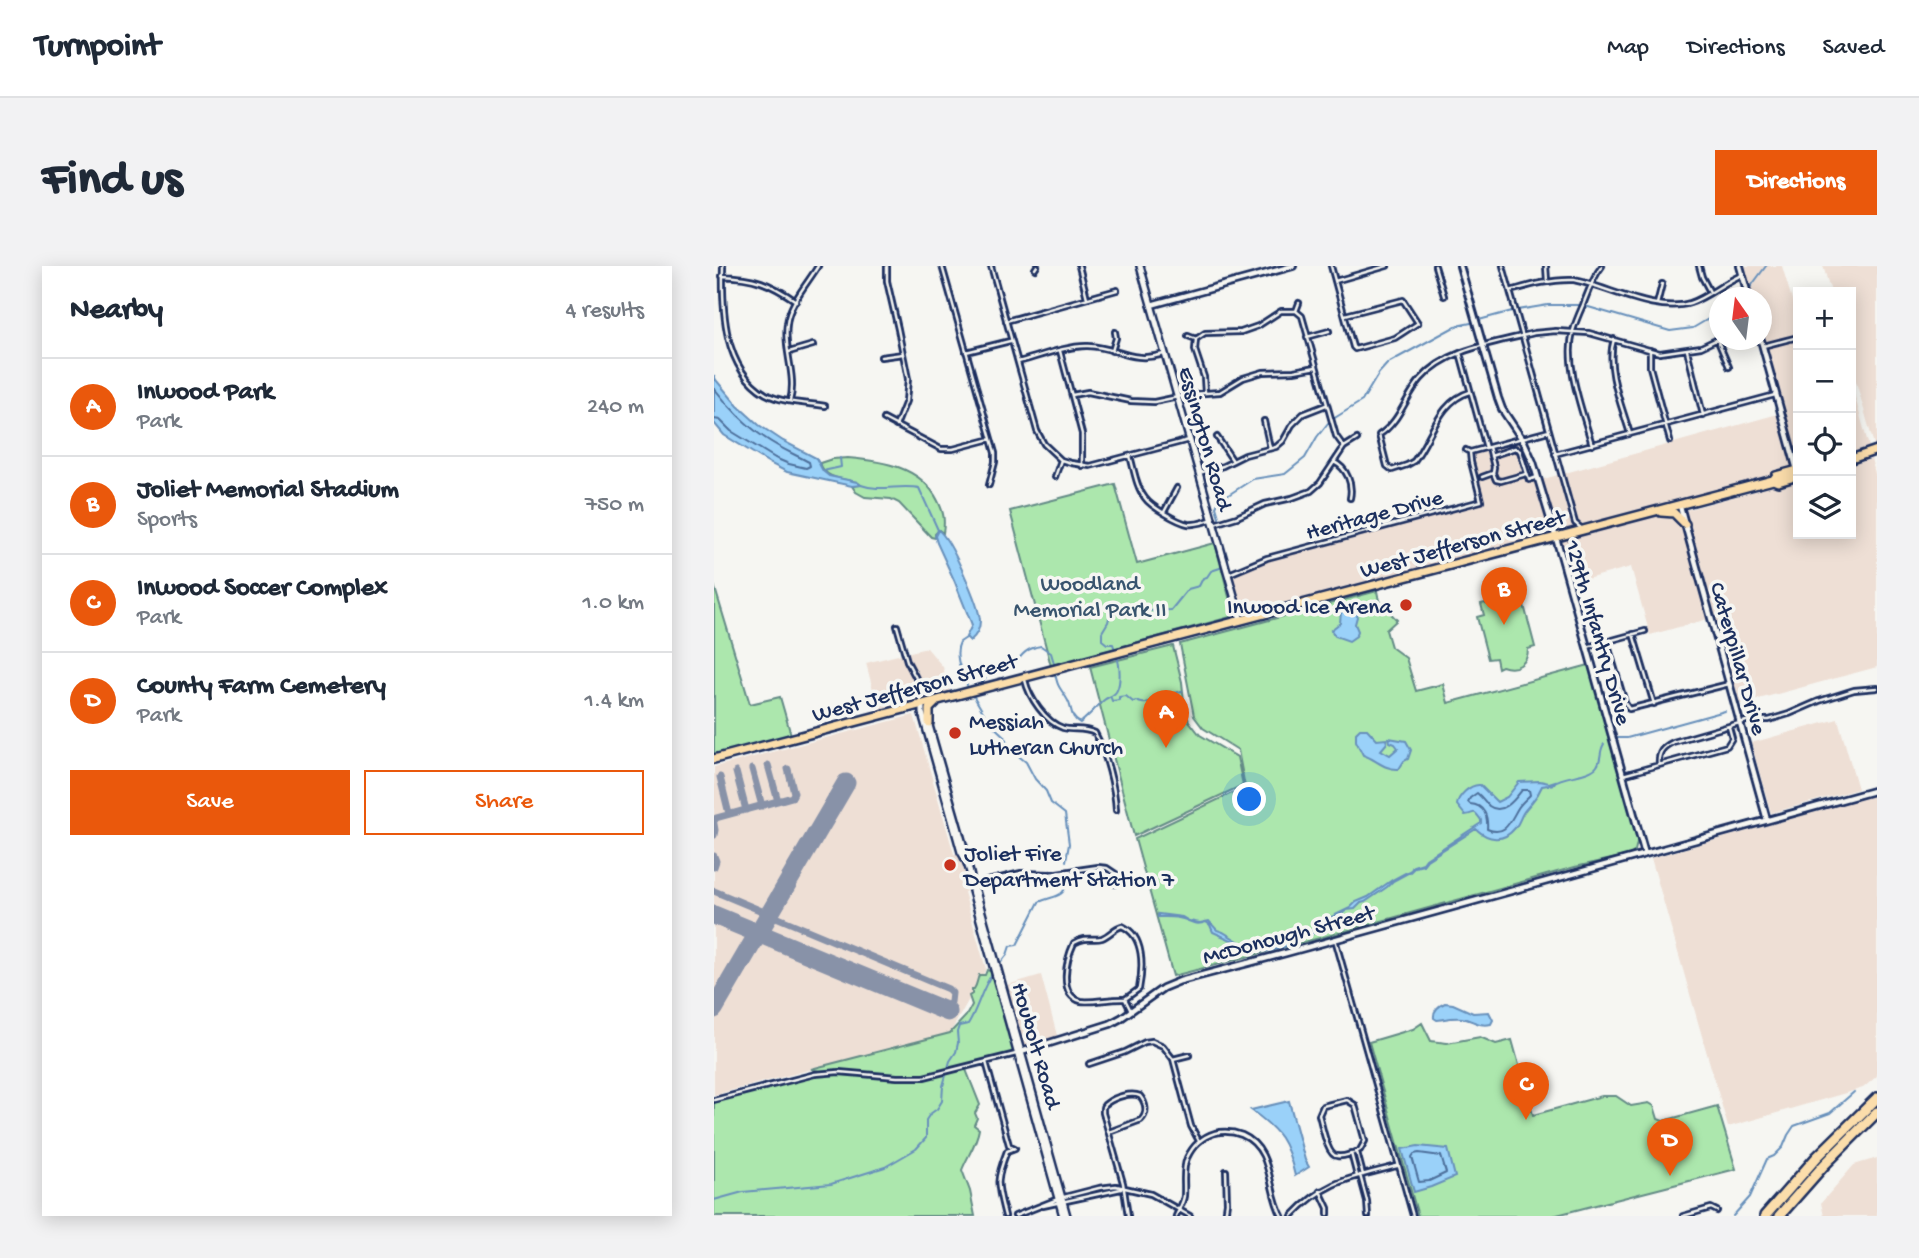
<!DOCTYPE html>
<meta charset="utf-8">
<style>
body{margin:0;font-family:"Gochi Hand",sans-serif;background:#f2f2f3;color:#1f2937}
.controls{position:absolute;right:21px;top:21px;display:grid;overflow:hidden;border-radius:0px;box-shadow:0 4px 18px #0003}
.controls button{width:63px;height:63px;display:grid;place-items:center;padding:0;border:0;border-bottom:2px solid #e0e1e3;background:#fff;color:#1f2937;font:35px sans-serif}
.compass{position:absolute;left:995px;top:21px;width:63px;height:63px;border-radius:50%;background:#fff;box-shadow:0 4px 18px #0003;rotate:346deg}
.you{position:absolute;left:536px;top:534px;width:24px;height:24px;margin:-18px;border:5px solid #fff;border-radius:50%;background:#1a73e8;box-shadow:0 0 0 10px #1a73e833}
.badge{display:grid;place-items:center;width:46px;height:46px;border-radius:50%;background:#ea580c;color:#fff;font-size:23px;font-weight:700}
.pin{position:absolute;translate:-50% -58px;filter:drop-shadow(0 2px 4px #0008)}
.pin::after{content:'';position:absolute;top:37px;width:24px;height:21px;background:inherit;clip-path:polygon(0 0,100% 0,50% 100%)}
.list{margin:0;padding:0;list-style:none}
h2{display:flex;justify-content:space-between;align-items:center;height:91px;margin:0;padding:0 28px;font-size:30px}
h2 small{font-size:23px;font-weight:400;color:#747a83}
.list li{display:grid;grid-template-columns:46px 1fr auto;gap:21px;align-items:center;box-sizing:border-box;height:98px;padding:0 28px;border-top:2px solid #e0e1e3}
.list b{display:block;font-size:26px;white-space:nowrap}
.list p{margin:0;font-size:23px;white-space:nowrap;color:#747a83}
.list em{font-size:23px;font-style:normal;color:#747a83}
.actions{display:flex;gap:14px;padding:21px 28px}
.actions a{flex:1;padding:16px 0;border:2px solid #ea580c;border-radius:0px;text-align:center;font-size:24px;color:#ea580c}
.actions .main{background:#ea580c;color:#fff}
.icon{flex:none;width:38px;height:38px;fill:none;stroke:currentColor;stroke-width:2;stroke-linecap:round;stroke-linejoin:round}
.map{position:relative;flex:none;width:1163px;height:950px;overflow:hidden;border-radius:0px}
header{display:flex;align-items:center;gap:42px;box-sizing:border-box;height:98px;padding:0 35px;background:#fff;border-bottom:2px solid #e0e1e3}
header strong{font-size:33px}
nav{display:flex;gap:38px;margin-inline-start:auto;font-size:24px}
.intro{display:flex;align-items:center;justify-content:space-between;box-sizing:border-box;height:168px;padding:0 42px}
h1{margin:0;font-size:49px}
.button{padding:18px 32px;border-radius:0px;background:#ea580c;color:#fff;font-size:24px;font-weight:700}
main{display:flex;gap:42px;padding:0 42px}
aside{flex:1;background:#fff;border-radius:0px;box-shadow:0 4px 18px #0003}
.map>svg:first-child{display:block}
</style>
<header>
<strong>Turnpoint</strong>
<nav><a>Map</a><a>Directions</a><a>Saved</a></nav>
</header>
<div class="intro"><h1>Find us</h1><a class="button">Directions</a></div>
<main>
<aside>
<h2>Nearby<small>4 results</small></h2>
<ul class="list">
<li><span class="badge">A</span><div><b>Inwood Park</b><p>Park</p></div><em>240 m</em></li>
<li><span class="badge">B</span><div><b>Joliet Memorial Stadium</b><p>Sports</p></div><em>750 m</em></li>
<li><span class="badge">C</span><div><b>Inwood Soccer Complex</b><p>Park</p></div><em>1.0 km</em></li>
<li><span class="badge">D</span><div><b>County Farm Cemetery</b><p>Park</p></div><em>1.4 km</em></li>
</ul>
<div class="actions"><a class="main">Save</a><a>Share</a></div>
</aside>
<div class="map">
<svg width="1163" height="950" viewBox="0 0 1163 950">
<rect width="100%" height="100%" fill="#f6f6f2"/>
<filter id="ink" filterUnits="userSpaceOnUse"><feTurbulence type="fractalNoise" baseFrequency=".0143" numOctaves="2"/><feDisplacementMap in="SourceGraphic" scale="14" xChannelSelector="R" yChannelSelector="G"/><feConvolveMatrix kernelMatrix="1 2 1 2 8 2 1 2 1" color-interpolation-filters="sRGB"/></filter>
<g filter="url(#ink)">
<path fill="#eedfd5" d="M1028 0H1068L1079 37 1084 36V68L1053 77 1049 75 1048 32 1036 31Z
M1109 0H1163V178L1160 179 1137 98V26H1117Z
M1084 74V200L1051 84 1053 80Z
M1137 117 1155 181 1137 186Z
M1064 148 1079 203 848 265 843 264 840 259 826 214Z
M806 175 814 189 834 262 830 270 794 278 788 281 562 341 529 346 519 311 553 295 768 235 759 197V188Z
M1157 193 1163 214V401L1026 438 972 244 1084 213V268H1137V199Z
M964 243 994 353 936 369 917 301 858 317 846 273Z
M213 382 229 401 236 427 209 434 203 411 192 387Z
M188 388 199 412 205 436 165 447 152 397Z
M200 449 240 588 245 587 256 624 250 626 272 703 236 767 234 789 174 783 0 829V501Z
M1124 453 1144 523 1057 547 1037 477Z
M1163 529V810L1149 822 1014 861 937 592Z
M327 709 345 777 309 787 290 720Z
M1163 892V950H1110L1107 937 1140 899Z"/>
<path fill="#ace7ad" stroke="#648b86" stroke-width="2" d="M134 192C168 195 207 200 224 235 230 247 231 254 229 267L225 264 221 268V272L217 271 185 237 177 233 151 231 142 226 138 220 147 219 143 216C128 212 112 214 106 197L118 193Z
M401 218 423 298 501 277 520 350 337 400 296 245Z
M0 319 36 438 66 431 77 469 0 489Z
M663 325 665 335 683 354 672 364 677 381 692 392 702 425 729 418 734 437 875 399 921 559 924 572 921 585 916 589 861 601 621 668 459 710 421 573 531 521 524 484 489 462 480 450 466 378Z
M790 329 798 332 803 341 810 339 821 381 814 383C814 398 802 405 788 400L784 402 782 392 774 393 763 351 770 349 767 338 771 337 772 338 779 331Z
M459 380 468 416 471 445 475 455 486 469 523 491 529 519 420 570 376 401Z
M273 704 279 706 300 781 299 789 251 801 266 839 261 847 263 852 260 859 265 863C263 877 253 891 248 904L256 925 261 950H0V834L110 806 97 803 236 767 252 750 258 739 255 730 258 728V723H260C263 719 263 714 265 709H271Z
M708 757 717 775 733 777 766 771 782 778 798 774 819 849 888 830H902L917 840 935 837 940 840 944 853 949 855 1003 840 1022 903 839 950H704L655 776 699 763Z"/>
<path fill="#9ad1f9" stroke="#6790bb" stroke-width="2" d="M0 109 2 114 24 140 45 159 69 175 102 192 109 205 115 210 143 216 147 219 138 220 73 206 57 198 10 169 0 157Z
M224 264C236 271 266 341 266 355 266 363 262 370 256 375L252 371 258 359 240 314 223 277 221 270Z
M638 343H641L644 347 641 358 644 365 642 370 635 375 621 370 617 364 626 357 627 346Z
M646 463H653L663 474 672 473 673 477 667 484 676 489 684 482 681 478 676 476 675 472 692 475 697 484 694 493 690 495 685 503C670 504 662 493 649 489L642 475V467Z
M826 515 835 517 841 515 840 518 828 520C823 532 820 533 812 543 807 548 806 556 801 562 789 577 774 574 762 563L713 594 709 599 701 601 696 606 679 615 673 621 651 636 647 637 641 643 633 644 615 657 610 658 596 670 584 671C577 682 555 686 542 685L499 666 496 659 492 656C482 660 478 656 469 653 461 650 451 651 444 651V648L468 651 475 655 486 657 495 655 503 664 509 666 529 678H536L543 682 565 678 576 674 583 668H596L598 664 614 654 617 651 636 642 642 636 654 631 678 614 697 604 699 600 709 597 712 593 767 557V554C758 542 763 548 751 549L743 539C744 530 756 518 766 519L783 536 793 531 805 516Z
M731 737 739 738 759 747 775 746 779 754 777 758C765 761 759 754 748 752 739 751 731 753 723 754L720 752C719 744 724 740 731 737Z
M575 835 591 894 595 901 581 910C573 875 566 865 537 844Z
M704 880 734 883 741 911 717 921 700 926 688 883Z"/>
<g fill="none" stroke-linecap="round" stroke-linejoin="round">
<path stroke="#4e709c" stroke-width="2" d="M0 122C13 139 33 160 51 172 65 182 80 188 95 196L96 200 92 202 75 198 61 192 17 165 6 154 0 153
M808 524H815L816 529C812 533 807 537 804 542 796 555 792 571 773 563 774 551 771 539 756 538L754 536 756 532 763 527C768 531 771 536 775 540 789 550 801 533 808 524Z
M705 887 727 890 732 907 715 915 705 916 698 891 700 888Z"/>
<path stroke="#6790bb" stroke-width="2" d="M1035 23 1052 0
M1027 32 1028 31
M871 40 956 65 979 62 1006 46
M804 44 834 39H866
M765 54 798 45
M619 153 648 135 665 107 674 97 742 60 757 57
M109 205 127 201 126 192
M147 219C166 226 186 218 205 222L224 264
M506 254 502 241 505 235 539 213 571 208 591 192 603 171 614 157
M388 366 394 356 396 348 400 346 457 344 474 323 485 320 489 312 493 311 497 305 509 301
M388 367V374L393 378H399L400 381
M252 372 246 376C239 389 248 407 253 419
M341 407C344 423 346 421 353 433 359 442 355 451 366 457 375 450 382 441 390 434 395 430 401 430 403 424 407 416 406 399 403 391
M267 417C276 406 285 400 300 399 308 388 313 382 327 380L337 387 340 397
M259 429 275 456 290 470 297 484 312 496 321 513 332 525 337 537 351 548 355 578 352 595
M397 432 398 435 405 434V431L412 430 419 436 422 435C430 440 435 436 443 431L453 433 454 429 468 425
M904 472H913L1011 445
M839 517C850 509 876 510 883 500 888 493 885 485 890 478
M285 699 293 689 296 680 303 679 325 636C344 628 353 633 353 607
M0 934 29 926 117 918 171 901 202 883 212 872V854L216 848 223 843 228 835 229 820 236 795 242 786 244 777 243 766 245 760 254 758C264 742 267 724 278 708
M1019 950 1036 931 1053 893 1060 890 1069 881 1074 869 1080 860 1116 847 1140 826"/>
<path stroke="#8892a8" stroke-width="7" d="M54 499 64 535
M38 503 48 540
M22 506 32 544
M6 511 15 548
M0 555 2 552 78 531 80 527 74 503
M0 558 1 564 0 569
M0 590 2 595 0 601
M0 625 234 723 238 727 237 736 230 745"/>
<path stroke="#8892a8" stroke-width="19" d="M0 649 234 746
M0 743 132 517"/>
<defs>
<path id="minor" d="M9 0C8 43 9 103 52 128 69 137 92 137 111 140
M173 0V15L184 63 194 113 192 135 182 160
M228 0 281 187V196L275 219
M277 0 323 165 330 178 347 194 357 197 376 200 475 174
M365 0 373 32
M617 0 639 81 641 83 681 72 704 57 689 34 631 49
M721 0 730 30
M789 0 861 257 868 263
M832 0 833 15
M985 0 988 11 996 26
M321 3 323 0
M8 10C40 11 56 17 82 35
M621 15 673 0
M796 25C817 19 838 13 860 14 894 21 943 48 976 37 994 31 1010 16 1028 9
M943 38 948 18
M582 45 588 50 622 170 630 181
M582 45 585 37
M292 55 403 24
M474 70 482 73
M593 71 615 65
M482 73 491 67 527 66 544 60 567 45H582
M482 73 481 84 490 111 491 127
M900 73C891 102 908 140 916 168
M1003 73 1015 101
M1049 80 1084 71
M936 84V101L956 175
M973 84 989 149
M346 85 368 168V200
M398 85 402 72 401 66
M75 86 99 79
M252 86 296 75
M746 87 772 182
M167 91 189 88
M304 96C323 91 355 79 374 80 404 81 416 98 450 88
M756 126C725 135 718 171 700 195L693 199 678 204 673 200 665 169C686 156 691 131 707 113 734 82 782 77 820 67L842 65 875 67 946 87 987 81 1006 72
M358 129 374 126 417 135 440 136 478 128 506 126 529 112 549 106 580 105 602 101
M76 135C83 109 69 84 73 58 75 37 94 17 104 0
M170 153 227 183H239L277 173
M550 155 556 182
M503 171 519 195
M878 179C869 146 850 100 859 65 861 57 865 48 869 39 874 26 879 11 888 0
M752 184 756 186 835 165
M841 188 1061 129
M416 190C420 203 422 221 431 232 437 241 464 256 474 258 482 259 489 256 497 254
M777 190 801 182 806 185 815 214 823 211
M620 196C633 202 639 218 636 232
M485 207 509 200 531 189 562 181 569 175 578 159 589 148 612 139
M779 207 782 214 787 215 812 208
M341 211 347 194
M768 211 779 207 780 201 775 181
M450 246 463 222
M500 258 523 251 551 238 578 232 597 225 606 217 630 181 643 173
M515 308 553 292 767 235 757 196 756 186
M183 360 193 395 202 412 207 436
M919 368 940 438
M893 376 911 437 915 443 1015 418
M873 381 931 365
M311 414C315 431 331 456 349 462 360 465 368 461 381 467 392 487 401 521 402 544
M945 498C944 486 949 481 959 476L1036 454H1055L1075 448 1105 435 1140 424 1163 422
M909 509 1013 480 1018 472 1015 461
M258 619 307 607 336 608 384 601 393 602 402 608 401 618
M408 660C431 670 429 702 425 723L411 733C398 732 377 737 367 735 343 729 353 692 360 677 374 669 378 675 388 672 396 669 400 662 408 660Z
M621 673 699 950
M411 733 417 745
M459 793 475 789
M272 796 295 879 301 882 293 885C281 916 283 918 291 950
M375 798 411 786 431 776 438 775 449 780 459 793 477 860 485 875
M0 834 101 808 125 806 183 811H210L302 788
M633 834 641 839 651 875 646 884C640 887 630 891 623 890 613 890 608 858 605 849L609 840Z
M395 866 427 854C434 847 432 837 426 830 417 826 401 831 393 837 388 840 389 842 389 847L409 917 414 950
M643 886 649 909
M637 887 643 910
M646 909 653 935 654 950
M606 925 614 942V948
M350 931 385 922 402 920 437 928 476 950
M329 940 407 923
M301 950 344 933
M462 950C465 943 469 937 470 930 471 916 468 904 473 892 479 879 488 871 501 867 510 865 520 866 528 869 560 883 553 924 568 950
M511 950 513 937 512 905
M578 950C612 914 637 912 683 900
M969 950 997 942 1003 945"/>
<path id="tertiary" d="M746 0 784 132 788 143 810 176 819 196 848 292 931 588
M1026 0 1035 32
M437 39 579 0
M1047 74 1083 204
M966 240 1053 554
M307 786 396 758 407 752 449 722 466 715 572 687 1163 524"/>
<path id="secondary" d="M426 0 527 354
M208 439V447L247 586C254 596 259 613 258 625L349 950
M214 456 251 585 250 591
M258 619 262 625 353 950"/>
<path id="primary" d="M1137 193 1163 184
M1059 214 1062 210 1084 204
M947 246 960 247 971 258
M215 457V443L222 436
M0 493 1059 214 1064 216 1084 210"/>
<path id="motorway" d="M1051 950 1103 891 1163 832
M1065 950 1110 899 1163 846"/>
</defs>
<use href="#minor" stroke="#1b2f5e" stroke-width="8"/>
<use href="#tertiary" stroke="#1b2f5e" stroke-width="10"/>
<use href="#secondary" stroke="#1b2f5e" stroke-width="10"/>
<use href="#primary" stroke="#1b2f5e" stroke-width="12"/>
<use href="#motorway" stroke="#1b2f5e" stroke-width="14"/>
<use href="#minor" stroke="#f6f6f2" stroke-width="2.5"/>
<use href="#tertiary" stroke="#f6f6f2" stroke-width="4.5"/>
<use href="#secondary" stroke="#f6f6f2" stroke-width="5"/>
<use href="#primary" stroke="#fbddab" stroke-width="7"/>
<use href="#motorway" stroke="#fbddab" stroke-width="9"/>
</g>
</g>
<g fill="#c8321e" stroke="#f6f6f2" stroke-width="2.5">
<circle cx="692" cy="339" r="7"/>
<circle cx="241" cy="467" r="7"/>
<circle cx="236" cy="599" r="7"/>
</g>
<g text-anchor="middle" stroke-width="7" stroke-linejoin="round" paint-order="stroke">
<g font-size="23" fill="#1b2f5e" stroke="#f6f6f2">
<text transform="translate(493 172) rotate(74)" y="8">Essington Road</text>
<text transform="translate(660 247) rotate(-15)" y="8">Heritage Drive</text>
<text transform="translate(748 276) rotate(-15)" y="8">West Jefferson Street</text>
<text transform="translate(886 366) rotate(74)" y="8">129th Infantry Drive</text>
<text transform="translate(1026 392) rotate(74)" y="8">Caterpillar Drive</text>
<text transform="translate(200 420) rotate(-15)" y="8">West Jefferson Street</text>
<text transform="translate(574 667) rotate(-15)" y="8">McDonough Street</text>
<text transform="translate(324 779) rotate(74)" y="8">Houbolt Road</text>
</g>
<g font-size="23" fill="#38546e" stroke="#f6f6f2">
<text x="376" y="324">Woodland<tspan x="376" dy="26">Memorial Park II</tspan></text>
</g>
<g font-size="23" fill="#1b2f5e" stroke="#f6f6f2" text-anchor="start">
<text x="678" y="347" text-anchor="end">Inwood Ice Arena</text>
<text x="255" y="462">Messiah<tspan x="255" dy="26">Lutheran Church</tspan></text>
<text x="250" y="594">Joliet Fire<tspan x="250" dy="26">Department Station 7</tspan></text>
</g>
</g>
</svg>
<div class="controls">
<button>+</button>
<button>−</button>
<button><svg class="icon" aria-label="locate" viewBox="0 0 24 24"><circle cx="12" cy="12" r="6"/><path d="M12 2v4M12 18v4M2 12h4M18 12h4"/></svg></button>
<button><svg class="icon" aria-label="layers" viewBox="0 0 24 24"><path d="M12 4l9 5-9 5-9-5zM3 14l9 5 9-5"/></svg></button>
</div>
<svg class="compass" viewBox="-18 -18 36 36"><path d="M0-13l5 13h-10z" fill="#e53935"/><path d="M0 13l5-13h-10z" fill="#747a83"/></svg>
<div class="you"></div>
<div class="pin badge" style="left:452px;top:482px">A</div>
<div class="pin badge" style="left:790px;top:359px">B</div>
<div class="pin badge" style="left:812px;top:854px">C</div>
<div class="pin badge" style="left:956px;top:910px">D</div>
</div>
</main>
